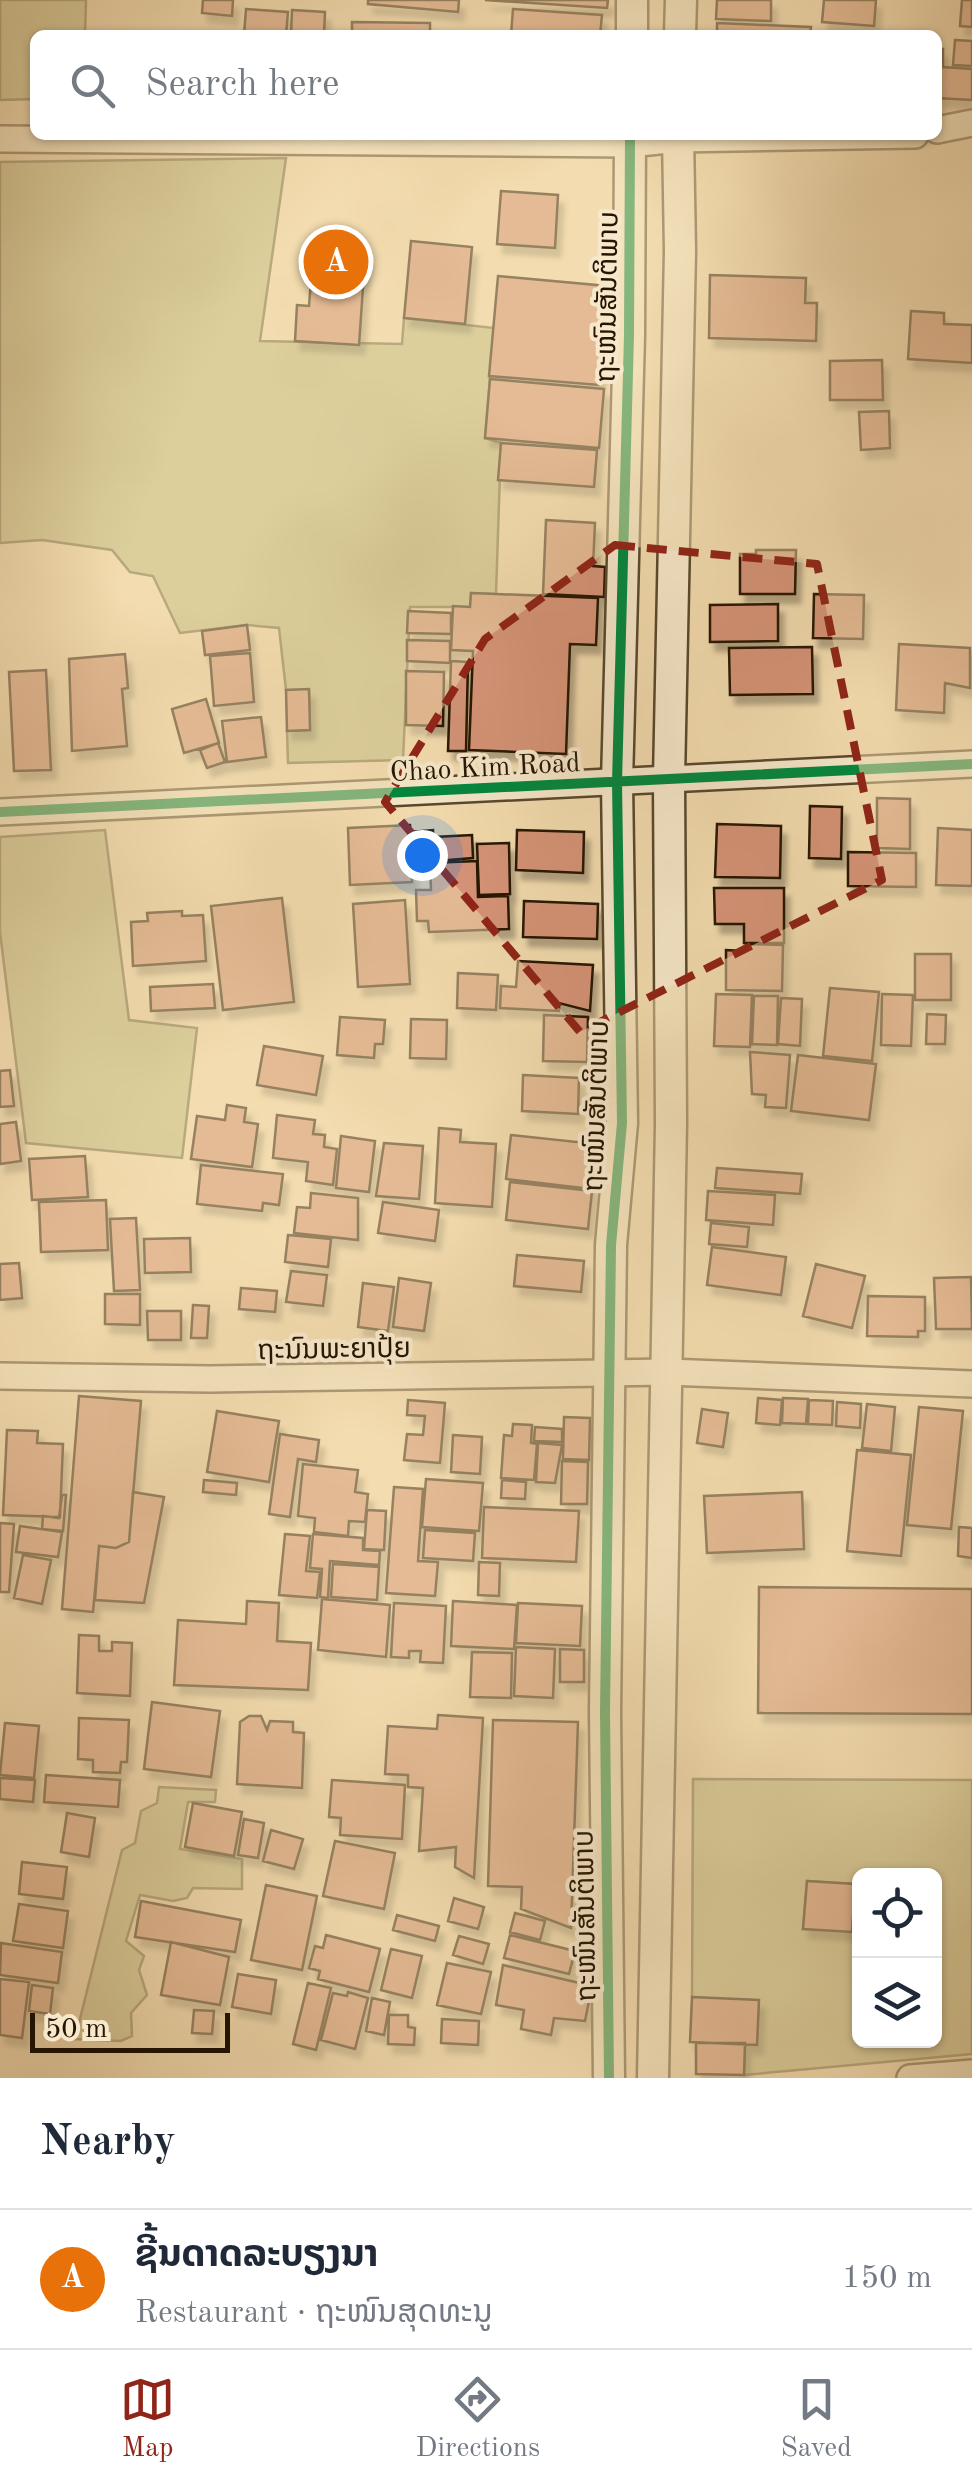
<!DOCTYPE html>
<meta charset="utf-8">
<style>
body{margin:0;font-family:"Old Standard TT","Noto Sans Lao",serif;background:#f6f6f7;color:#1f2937}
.controls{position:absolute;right:30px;bottom:30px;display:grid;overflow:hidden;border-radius:15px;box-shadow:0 2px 8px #0004}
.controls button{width:90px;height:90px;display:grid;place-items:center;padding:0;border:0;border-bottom:2px solid #e0e1e3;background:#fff;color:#1f2937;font:50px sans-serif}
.scale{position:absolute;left:30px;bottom:25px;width:200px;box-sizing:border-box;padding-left:10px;border:5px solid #251502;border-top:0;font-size:28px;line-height:35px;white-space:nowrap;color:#251502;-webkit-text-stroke:8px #f7e8cb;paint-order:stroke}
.you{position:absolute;left:422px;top:855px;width:35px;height:35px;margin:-25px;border:8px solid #fff;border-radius:50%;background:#1a73e8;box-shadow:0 0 0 15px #1a73e833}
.badge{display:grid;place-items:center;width:65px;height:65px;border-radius:50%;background:#8f2418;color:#fff;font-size:32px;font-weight:700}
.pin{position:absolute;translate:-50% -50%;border:5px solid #fff;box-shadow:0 2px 10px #0006}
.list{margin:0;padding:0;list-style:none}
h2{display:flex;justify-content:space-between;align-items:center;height:130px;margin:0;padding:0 40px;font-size:42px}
h2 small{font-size:32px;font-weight:400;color:#747a83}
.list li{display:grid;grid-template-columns:65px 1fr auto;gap:30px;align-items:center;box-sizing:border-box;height:140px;padding:0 40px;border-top:2px solid #e0e1e3}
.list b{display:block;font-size:38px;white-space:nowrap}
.list p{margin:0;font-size:32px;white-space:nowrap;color:#747a83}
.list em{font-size:32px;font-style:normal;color:#747a83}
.icon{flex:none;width:55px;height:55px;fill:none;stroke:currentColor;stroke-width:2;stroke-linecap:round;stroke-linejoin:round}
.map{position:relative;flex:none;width:972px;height:2078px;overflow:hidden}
.search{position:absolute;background:#fff;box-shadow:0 2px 8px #0004;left:30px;right:30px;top:30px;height:110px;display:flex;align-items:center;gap:25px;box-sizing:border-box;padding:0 35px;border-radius:15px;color:#747a83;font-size:38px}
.sheet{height:270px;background:#fff}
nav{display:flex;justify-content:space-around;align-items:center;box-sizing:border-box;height:140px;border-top:2px solid #e0e1e3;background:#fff;font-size:28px;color:#747a83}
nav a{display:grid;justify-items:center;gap:5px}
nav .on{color:#8f2418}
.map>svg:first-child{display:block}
</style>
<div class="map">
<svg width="972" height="2078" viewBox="0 0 972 2078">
<defs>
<filter id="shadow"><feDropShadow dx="5.5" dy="9" stdDeviation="2.5" flood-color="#0004"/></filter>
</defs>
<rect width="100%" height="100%" fill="#f3dcaf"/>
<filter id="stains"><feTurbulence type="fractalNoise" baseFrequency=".002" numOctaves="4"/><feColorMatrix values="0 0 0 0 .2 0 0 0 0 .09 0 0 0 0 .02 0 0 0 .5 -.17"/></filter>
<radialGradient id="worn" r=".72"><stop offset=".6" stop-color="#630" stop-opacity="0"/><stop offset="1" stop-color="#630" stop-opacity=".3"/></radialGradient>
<path fill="#c2bf86" stroke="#746a44" stroke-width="2.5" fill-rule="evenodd" d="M0 0H86L85 35H35V99L0 100Z
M286 158 260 341 402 344 404 318 494 328 485 438 501 443 496 594 471 593 470 607H410L403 760 288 763 287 731 310 730 309 690H286L279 628 247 625 180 633 153 576 130 572 112 550 42 540 0 543V162Z
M105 830 129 1020 197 1028 182 1158 26 1143 0 932V837Z
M693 1779 972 1780V2054L744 2075 745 2043 692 1997ZM860 1876H934V2040H860ZM807 1881 855 1884 803 1928Z
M159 1787 216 1790 215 1802H188L180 1849 242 1859V1889L193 1888 187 1898 173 1901 140 1895 126 1941 144 1956 139 1970 147 1995 131 2013 132 2036 121 2041 75 2039 122 1850 135 1843 141 1811 157 1803Z"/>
<path fill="#d59377" stroke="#251502" stroke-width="2.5" filter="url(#shadow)" d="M203 0H233L232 16 202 13Z
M368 0H459L458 12 368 4Z
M485 0H608L607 8Z
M717 0H771V21L716 19Z
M824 0H876L874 26 822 22Z
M962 0H972V27L960 26Z
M246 9 288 12 286 35H244Z
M513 9 602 15 600 35H511Z
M292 10 325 12 324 35H291Z
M352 22 430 23V35H352Z
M717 23 811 27 810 35H717Z
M955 40 972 41V66L953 65Z
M937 49H943V67L972 69V100L937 98Z
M501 191 558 195 555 248 497 244Z
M411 241 472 247 465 324 404 318Z
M313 255 365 259 359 345 295 341 297 305 309 306Z
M710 275 806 278 805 303H817L816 341 709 338Z
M498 276 607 286 599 385 489 376Z
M911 311 944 313V324L972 325V363L908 359Z
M882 360 883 400H830V361Z
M490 379 604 389 599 448 485 438Z
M889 411 890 448 861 450 859 412Z
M501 443 597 450 594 487 498 480Z
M546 520 595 523 593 566 605 567 604 597 543 594Z
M756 550H796L795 594H740V554H756Z
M471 593 598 598 596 645 570 644 566 754 469 750 473 651 451 650 453 606 470 607Z
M814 594 864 595 863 639 813 638Z
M778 604V641L710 642V605Z
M408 611 451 613V634L407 633Z
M247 625 250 650 205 655 202 631Z
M407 640 450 641V663L407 661Z
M899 644 970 648V688L945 683 944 713 896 710Z
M812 647 813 694 730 695 729 648Z
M250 653 254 702 214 706 210 656Z
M125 654 128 688 122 689 127 746 72 751 69 659Z
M451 661 468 662 466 751H448Z
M46 670 51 770 14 771 9 672Z
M406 671 444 672 443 726 406 725Z
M309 689 310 730 287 731 286 690Z
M206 699 219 743 184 753 172 709Z
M261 717 266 757 227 762 222 721Z
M218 743 225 762 207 768 200 750Z
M877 798 910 799V849L877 848Z
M810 806 842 807 841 859 809 858Z
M717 824 781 826 780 878 715 877Z
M410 825 412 882 350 885 348 828Z
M938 828 972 830V886L936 885Z
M433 830 434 860 413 861 411 832Z
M517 830 584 832 583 873 516 870Z
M472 835 473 858 436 861 434 837Z
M509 843 510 894 479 895 477 844Z
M848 852 916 853V887L848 886Z
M477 861 478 897 508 896 509 929 429 932 428 921H417L416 890H431L430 863Z
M714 888H784V943H744V924H715Z
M282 898 294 1002 223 1010 211 906Z
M405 900 410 984 358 987 353 904Z
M524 901 598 904 597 939 523 937Z
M182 911V916L203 915 206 961 133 966 131 922 148 921 147 913Z
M746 944 783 945 782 991 726 990V950L746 951Z
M915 954H951V1000H915Z
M518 961 593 965 590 1011 559 1003V1011L500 1008 501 986 516 987Z
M458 973 498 975 496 1010 457 1008Z
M213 984 215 1008 151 1011 150 987Z
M830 988 879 992 872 1061 823 1056Z
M716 994 752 995 750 1047 714 1046Z
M882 994 913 995 911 1046 881 1045Z
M754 996H778L777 1045 752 1044Z
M781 998 802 999 800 1046 778 1044Z
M927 1014 946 1015 945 1044H926Z
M544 1015 588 1017 587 1062 543 1061Z
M340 1017 385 1020 383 1044H375L374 1058 337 1055Z
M411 1019 447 1020 446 1059 410 1058Z
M264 1046 323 1056 316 1095 257 1085Z
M750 1052 790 1055 786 1108 765 1107 766 1095 752 1094Z
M798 1055 876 1064 869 1120 791 1111Z
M10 1070 14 1106 0 1107V1071Z
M523 1075 579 1078 578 1114 522 1111Z
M227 1105 246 1108 244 1122 258 1124 252 1167 191 1159 197 1116 225 1120Z
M277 1115 315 1120 313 1134 325 1135 324 1147 337 1149 333 1185 306 1181 308 1162 273 1158Z
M16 1122 21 1161 0 1164V1124Z
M439 1128 461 1130 460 1142 496 1144 492 1207 435 1203Z
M511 1135 596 1144 591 1189 506 1179Z
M341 1136 375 1141 369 1192 336 1188Z
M384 1143 423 1146 419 1199 376 1196Z
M85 1156 88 1197 32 1200 29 1159Z
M201 1165 283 1174 279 1205 263 1203 262 1211 197 1204Z
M717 1168 802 1174 800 1194 715 1188Z
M510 1182 592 1191 588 1229 506 1220Z
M708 1191 775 1195 773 1225 706 1220Z
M311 1193 358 1198V1240L294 1233 297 1207 310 1208Z
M106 1200 108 1250 41 1252 39 1202Z
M383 1202 439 1210 435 1241 378 1233Z
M136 1218 140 1290 114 1291 110 1219Z
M711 1223 749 1227 747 1247 709 1244Z
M288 1235 331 1239 328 1267 285 1262Z
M190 1238 191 1272 145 1273 144 1239Z
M712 1247 786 1257 781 1295 707 1285Z
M517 1255 584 1261 581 1292 514 1286Z
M19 1263 22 1298 0 1300V1264Z
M816 1264 865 1276 852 1328 803 1316Z
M291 1271 327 1275 323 1306 286 1302Z
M971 1277 972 1329H936L934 1278Z
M399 1278 431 1283 424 1331 393 1327Z
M363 1283 394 1287 388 1331 358 1327Z
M241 1288 277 1291 275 1312 239 1309Z
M105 1294H140V1325L105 1324Z
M868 1296 925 1297V1331H918V1337L867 1336Z
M193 1305 209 1306 207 1338H191Z
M147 1311H181V1340H148Z
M79 1396 141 1401 129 1542 116 1548 99 1546 93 1612 62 1609Z
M758 1398 782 1400 780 1425 756 1423Z
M783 1398 808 1399 806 1424 782 1423Z
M408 1400 445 1403 440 1463 404 1460 407 1434 423 1435 425 1416 407 1415Z
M809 1400 833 1401 832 1425 808 1424Z
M837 1402 861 1404 860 1428 836 1426Z
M867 1404 895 1407 891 1451 862 1448Z
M919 1407 963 1411 951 1529 907 1525Z
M702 1409 728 1413 723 1447 697 1443Z
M217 1411 279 1421 269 1482 207 1472Z
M564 1417 590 1418 589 1460 563 1459Z
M513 1424 532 1425 531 1443 537 1444 534 1480 501 1478 504 1435 512 1436Z
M535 1427 562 1429V1442L534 1441Z
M7 1430 38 1431 37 1443 63 1444 60 1517 3 1515Z
M280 1434 319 1440 316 1462 298 1459 290 1517 269 1514Z
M453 1435 482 1437 480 1474 451 1472Z
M538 1443 562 1445 555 1483 536 1482Z
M857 1450 911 1455 901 1556 847 1551Z
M562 1461 588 1462 587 1504H561Z
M303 1464 358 1470 355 1492 368 1494 365 1522 349 1521 348 1536 314 1532 315 1518 298 1516Z
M426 1479 483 1483 479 1531 422 1527Z
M204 1480 237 1483 236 1495 203 1492Z
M502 1480 526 1482 525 1499 501 1498Z
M394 1487 423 1489 418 1561 438 1562 435 1596 386 1593Z
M133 1492 164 1497 144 1603 95 1600 99 1546 116 1548 129 1542Z
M802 1492 804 1549 707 1553 704 1496Z
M62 1495H66L63 1531 42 1529 43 1516 59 1518Z
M484 1507 579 1511 576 1562 482 1558Z
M367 1510 386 1511 384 1550 364 1549Z
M0 1523 14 1524 9 1592H0Z
M20 1526 62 1532 58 1557 16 1552Z
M959 1527 972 1528V1558L958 1556Z
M425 1530 475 1533 473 1561 423 1558Z
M285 1534 310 1536 306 1571 320 1572 317 1598 279 1595Z
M313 1534 363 1538V1550L380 1551 379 1565 330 1561 328 1598 320 1597 322 1569 310 1568Z
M23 1555 51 1560 42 1604 14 1598Z
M479 1562 500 1563 499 1596 478 1595Z
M333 1564 379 1567 377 1600 331 1597Z
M759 1587 972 1589V1714L758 1713Z
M322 1599 390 1605 386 1657 318 1650Z
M247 1601 279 1603 277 1641 311 1643 308 1690 174 1685 178 1620 246 1624Z
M453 1601 517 1605 514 1649 451 1646Z
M394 1603 446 1606 443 1663 420 1662 421 1651H409V1658L391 1657Z
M518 1603 582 1606 580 1646 516 1643Z
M79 1635 99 1636V1651H112V1642L132 1643 130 1696 77 1693Z
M516 1647 555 1649 553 1698 514 1696Z
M560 1649 584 1650V1682H560Z
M472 1652 512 1653 511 1698 470 1697Z
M152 1702 220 1711 211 1777 144 1769Z
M438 1715 483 1718 474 1878 455 1867 456 1847 419 1851 423 1788 408 1787V1775L385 1774 388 1726 437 1729Z
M249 1716H261L267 1730 270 1721 293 1722V1732L304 1733 302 1788 237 1784 240 1722Z
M79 1718 129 1720 127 1762H121L120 1773 93 1772V1760L78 1759Z
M493 1720 578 1722 571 1928 521 1909 522 1887 488 1886Z
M5 1723 39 1726 34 1778 0 1775Z
M46 1775 120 1780 118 1807 44 1802Z
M0 1778 35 1780 33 1802 0 1799Z
M332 1780 405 1785 402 1839 340 1835 341 1818 329 1817Z
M193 1803 242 1812 234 1856 185 1847Z
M67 1813 95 1818 89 1857 61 1852Z
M244 1819 264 1823 258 1858 238 1855Z
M271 1830 303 1839 294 1869 263 1861Z
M335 1841 395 1853 384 1909 323 1896Z
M22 1862 67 1867 63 1899 19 1894Z
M807 1881 855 1884 852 1932 803 1929Z
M266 1885 317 1896 302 1970 251 1960Z
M454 1898 484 1907 478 1929 448 1921Z
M141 1901 241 1920 235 1952 135 1937Z
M19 1904 68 1911 63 1948 13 1941Z
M515 1913 545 1921 540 1940 510 1932Z
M397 1915 439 1926 435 1941 393 1930Z
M326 1935 380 1949 369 1992 318 1979 320 1971 309 1968 315 1946 323 1948Z
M510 1935 575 1951 569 1974 504 1958Z
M459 1936 489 1944 483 1964 453 1955Z
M171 1942 229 1957 220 2005 161 1995Z
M1 1943 62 1952 58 1983 0 1975Z
M391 1949 422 1956 412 1998 381 1990Z
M447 1963 491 1972 481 2014 437 2005Z
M503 1965 592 1986 585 2021 554 2018 551 2035 521 2029 524 2010 496 2005Z
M238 1974 276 1980 271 2014 232 2007Z
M0 1979 29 1982 22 2038 0 2035Z
M308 1983 331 1988 316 2050 293 2044Z
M32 1985 53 1988 50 2014 29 2011Z
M348 1992 368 1998 355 2049 321 2040 333 1993 347 1996Z
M692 1997 759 2000 757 2045 690 2042Z
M372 1998 390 2002 384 2035 366 2031Z
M194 2010 214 2011 212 2034 192 2033Z
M389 2015H408V2027L415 2028 414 2045 388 2044Z
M442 2019 479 2021 478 2045 441 2043Z
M696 2043H745L744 2075 696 2074Z"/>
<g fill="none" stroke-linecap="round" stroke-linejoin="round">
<defs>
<path id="minor" d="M937 130 972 123
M0 139 630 144 678 139 915 135
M0 812 972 764
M0 1376 210 1379 668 1372 972 1384
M910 2078 972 2073"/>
<path id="tertiary" d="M632 35V0
M680 35 681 0
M609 2078 605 1712 611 1245 622 1123 617 782 629 335 630 135
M653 2078 671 1124 669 779 680 251 678 135"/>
</defs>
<use href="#minor" stroke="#58472d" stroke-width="30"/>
<use href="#tertiary" stroke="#58472d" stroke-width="35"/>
<use href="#minor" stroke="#f7e8cb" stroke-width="25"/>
<use href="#tertiary" stroke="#f7e8cb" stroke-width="30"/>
<defs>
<path id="cycleway" d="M0 812 972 764
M609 2078 605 1712 611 1245 622 1123 617 782 629 335 630 135"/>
</defs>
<use href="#cycleway" stroke="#f7e8cb" stroke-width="16"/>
<use href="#cycleway" stroke="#00873e" stroke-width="10"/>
</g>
<path d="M0 0H972V2078H0ZM615 545 817 564 882 880 580 1032 385 802 485 639Z" fill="#f3dcaf" fill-opacity=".55" fill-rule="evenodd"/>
<path fill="none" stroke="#8f2418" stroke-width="8" stroke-dasharray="20 12" stroke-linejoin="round" d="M615 545 817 564 882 880 580 1032 385 802 485 639Z"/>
<g text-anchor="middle" stroke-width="8" stroke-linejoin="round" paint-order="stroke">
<g font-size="28" fill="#251502" stroke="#f7e8cb">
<text transform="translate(606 297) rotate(-89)" y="10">ຖະໜົນສັນຕິພາບ</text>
<text transform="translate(485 766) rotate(-3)" y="10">Chao Kim Road</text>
<text transform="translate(595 1106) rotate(-88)" y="10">ຖະໜົນສັນຕິພາບ</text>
<text transform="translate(334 1348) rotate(-1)" y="10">ຖະນົນພະຍາປຸ້ຍ</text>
<text transform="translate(584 1916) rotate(-91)" y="10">ຖະໜົນສັນຕິພາບ</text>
</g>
</g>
<rect width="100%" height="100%" filter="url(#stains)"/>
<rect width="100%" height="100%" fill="url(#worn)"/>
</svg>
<div class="controls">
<button><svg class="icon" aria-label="locate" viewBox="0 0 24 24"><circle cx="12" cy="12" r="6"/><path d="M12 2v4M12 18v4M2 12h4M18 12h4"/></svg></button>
<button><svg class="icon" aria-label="layers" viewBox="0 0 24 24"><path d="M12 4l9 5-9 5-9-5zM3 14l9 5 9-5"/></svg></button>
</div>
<div class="scale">50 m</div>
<div class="you"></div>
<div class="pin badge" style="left:336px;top:262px;background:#e8710a">A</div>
<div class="search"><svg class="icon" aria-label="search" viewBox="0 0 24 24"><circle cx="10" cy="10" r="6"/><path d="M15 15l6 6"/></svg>Search here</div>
</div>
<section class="sheet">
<h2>Nearby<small></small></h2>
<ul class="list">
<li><span class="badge" style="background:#e8710a">A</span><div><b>ຊີ້ນດາດລະບຽງນາ</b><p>Restaurant · ຖະໜົນສຸດທະນູ</p></div><em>150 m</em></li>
</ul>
</section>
<nav>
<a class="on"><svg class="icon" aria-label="map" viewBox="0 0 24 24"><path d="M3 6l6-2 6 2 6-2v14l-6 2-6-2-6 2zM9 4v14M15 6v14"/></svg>Map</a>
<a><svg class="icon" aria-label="directions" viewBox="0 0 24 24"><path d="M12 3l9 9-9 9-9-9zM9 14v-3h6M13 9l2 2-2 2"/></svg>Directions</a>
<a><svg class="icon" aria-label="saved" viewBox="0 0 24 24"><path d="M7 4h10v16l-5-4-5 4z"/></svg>Saved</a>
</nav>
